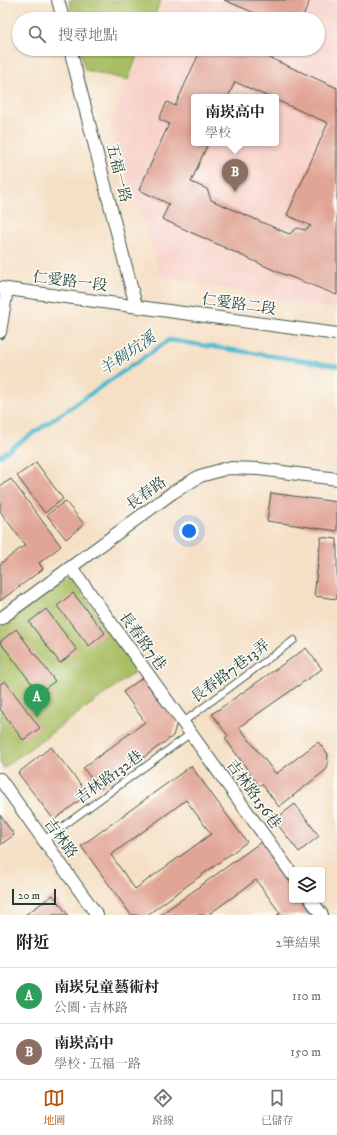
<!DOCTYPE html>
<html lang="zh-TW">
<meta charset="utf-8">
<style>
body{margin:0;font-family:"IM FELL DW Pica","Noto Serif TC",serif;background:#f6f6f6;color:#222}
.controls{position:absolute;right:12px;bottom:12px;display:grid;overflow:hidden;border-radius:4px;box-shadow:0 1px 3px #0004}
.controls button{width:36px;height:36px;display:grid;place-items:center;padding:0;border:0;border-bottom:1px solid #e0e0e0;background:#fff;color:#222;font:20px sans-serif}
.scale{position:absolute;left:12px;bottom:10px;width:44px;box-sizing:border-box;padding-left:4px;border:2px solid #1f3d34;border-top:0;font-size:11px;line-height:14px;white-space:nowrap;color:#1f3d34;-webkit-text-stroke:3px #fdfcf7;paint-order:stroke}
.you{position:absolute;left:189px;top:531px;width:14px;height:14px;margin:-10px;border:3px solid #fff;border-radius:50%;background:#1a73e8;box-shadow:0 0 0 6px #1a73e833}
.badge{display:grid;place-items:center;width:26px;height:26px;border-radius:50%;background:#b45309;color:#fff;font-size:13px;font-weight:700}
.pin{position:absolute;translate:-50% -33px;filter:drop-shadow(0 1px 2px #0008)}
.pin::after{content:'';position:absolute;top:21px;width:14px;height:12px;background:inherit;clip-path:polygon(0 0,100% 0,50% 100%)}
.popup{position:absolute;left:191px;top:94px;width:88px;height:52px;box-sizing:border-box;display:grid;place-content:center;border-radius:4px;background:#fff;filter:drop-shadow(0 1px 3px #0005);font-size:13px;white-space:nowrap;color:#767676}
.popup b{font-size:15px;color:#222}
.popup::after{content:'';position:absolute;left:50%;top:100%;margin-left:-8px;border:8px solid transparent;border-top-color:#fff}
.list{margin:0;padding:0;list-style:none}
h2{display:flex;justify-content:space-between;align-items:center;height:52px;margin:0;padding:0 16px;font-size:17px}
h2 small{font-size:13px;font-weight:400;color:#767676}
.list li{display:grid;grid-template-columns:26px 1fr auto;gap:12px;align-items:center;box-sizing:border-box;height:56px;padding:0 16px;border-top:1px solid #e0e0e0}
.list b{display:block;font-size:15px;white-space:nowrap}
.list p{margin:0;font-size:13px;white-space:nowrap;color:#767676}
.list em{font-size:13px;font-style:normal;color:#767676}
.icon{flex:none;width:22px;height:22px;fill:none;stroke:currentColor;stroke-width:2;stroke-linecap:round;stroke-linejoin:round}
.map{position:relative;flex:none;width:337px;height:915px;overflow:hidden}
.search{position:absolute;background:#fff;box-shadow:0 1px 3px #0004;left:12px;right:12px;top:12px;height:44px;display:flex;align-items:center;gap:10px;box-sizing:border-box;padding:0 14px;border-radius:22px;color:#767676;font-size:15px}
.sheet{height:164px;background:#fff}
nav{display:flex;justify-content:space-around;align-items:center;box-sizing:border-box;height:56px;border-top:1px solid #e0e0e0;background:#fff;font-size:11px;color:#767676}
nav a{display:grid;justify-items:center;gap:2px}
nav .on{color:#b45309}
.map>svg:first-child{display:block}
</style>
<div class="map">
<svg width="337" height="915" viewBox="0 0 337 915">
<rect width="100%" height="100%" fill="#fdfcf7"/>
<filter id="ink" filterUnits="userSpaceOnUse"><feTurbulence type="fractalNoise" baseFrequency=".025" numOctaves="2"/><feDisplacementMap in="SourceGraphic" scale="8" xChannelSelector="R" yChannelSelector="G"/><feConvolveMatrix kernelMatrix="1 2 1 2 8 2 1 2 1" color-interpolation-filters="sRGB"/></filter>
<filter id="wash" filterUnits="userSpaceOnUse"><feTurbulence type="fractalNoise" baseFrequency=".012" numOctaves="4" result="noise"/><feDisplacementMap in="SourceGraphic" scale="16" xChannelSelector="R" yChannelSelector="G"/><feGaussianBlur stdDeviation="0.9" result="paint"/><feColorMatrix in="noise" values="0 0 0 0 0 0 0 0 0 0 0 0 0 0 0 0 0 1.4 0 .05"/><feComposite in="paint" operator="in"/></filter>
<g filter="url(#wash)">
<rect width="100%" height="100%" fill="#f5e0c6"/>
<path fill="#f7d1c9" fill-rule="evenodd" d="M166 0H337V310L160 276 155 256 110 125 144 49H318V19H157ZM194 97H276V143H194Z"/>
<path fill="#a8be62" stroke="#647e4b" d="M69 0H161L153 19H73Z
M80 49H140L128 80 85 70Z
M69 576 138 670 3 768 0 763V626Z"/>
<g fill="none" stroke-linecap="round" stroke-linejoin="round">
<path stroke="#4fb8cc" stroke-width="4.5" d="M0 456 169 340 337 366"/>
</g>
<g id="blocks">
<path fill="#e1a596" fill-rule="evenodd" d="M224 0H310L302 19H269Z
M201 49H250L337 88V295L278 272 162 219 169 204 139 190 169 124 159 119 167 102 175 106ZM235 82 269 97H276V100L328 123 287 215 311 226 305 230 297 228 289 234 211 200 207 189 191 182 208 143H194V97H228Z
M36 462 63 499 45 513 17 476Z
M11 479 61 546 39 563 43 569 0 601V564L25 545 0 511V486Z
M271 493 337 502V531L267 521Z
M65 501 84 524 66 539 47 515Z
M321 537 337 539V599L314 596Z
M73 593 105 633 89 646 57 606Z
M46 609 77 650 60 663 29 622Z
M16 629 55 681 39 693 0 642Z
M306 648 322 669 239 727 276 774 318 742 328 754 327 769 279 807 262 784 259 786 225 738 228 736 212 714Z
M142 678 177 722 173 736 100 789 83 768 145 722 123 692Z
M5 681 40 728 23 740 0 709V684Z
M51 747 88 794 54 820 18 773Z
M191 766 247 842 147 915H131L81 846ZM186 800 211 834 135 889 111 855Z
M295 804 319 836 299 852 274 820Z
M0 815 14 835 0 845Z
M261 842 292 885V900H303L314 915H277L280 913 256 880 208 915H160Z
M53 895 68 915H25Z"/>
</g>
</g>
<g filter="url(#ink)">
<use href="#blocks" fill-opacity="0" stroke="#3f554a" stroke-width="1"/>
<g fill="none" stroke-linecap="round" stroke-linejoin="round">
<defs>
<path id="lane" d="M182 723 294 640
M44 840 190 734"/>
<path id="street" d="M58 0 63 19
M70 49 136 306
M0 288 337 334
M0 332 7 289
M71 567 292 874
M0 619 172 493 200 476 228 468 259 469 337 479
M0 779 97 915
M311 900 322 915"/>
</defs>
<use href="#lane" stroke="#3f554a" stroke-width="8"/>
<use href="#street" stroke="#3f554a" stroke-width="14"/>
<use href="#lane" stroke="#fff" stroke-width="6"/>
<use href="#street" stroke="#fff" stroke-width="12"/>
</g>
</g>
<g text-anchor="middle" stroke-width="3" stroke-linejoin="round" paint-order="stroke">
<g font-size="15" fill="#1f3d34" stroke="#fdfcf7">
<text transform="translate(119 173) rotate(76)" y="5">五福一路</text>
<text transform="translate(70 281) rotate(7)" y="5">仁愛路一段</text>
<text transform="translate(239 304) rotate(8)" y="5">仁愛路二段</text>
<text transform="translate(146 493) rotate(-36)" y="5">長春路</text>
<text transform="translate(143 641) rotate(54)" y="5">長春路7巷</text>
<text transform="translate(230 671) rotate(-37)" y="5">長春路7巷13弄</text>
<text transform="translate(109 777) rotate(-36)" y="5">吉林路132巷</text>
<text transform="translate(254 794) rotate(54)" y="5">吉林路156巷</text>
<text transform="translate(61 838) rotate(54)" y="5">吉林路</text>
</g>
<g font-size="16" font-style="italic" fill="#2d6262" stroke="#fdfcf7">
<text transform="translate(127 353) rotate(-34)" y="6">羊稠坑溪</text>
</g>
</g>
</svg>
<div class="controls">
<button><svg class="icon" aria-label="layers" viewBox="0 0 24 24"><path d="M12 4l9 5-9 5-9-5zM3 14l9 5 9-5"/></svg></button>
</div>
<div class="scale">20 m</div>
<div class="you"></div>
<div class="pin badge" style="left:37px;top:717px;background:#2e9e5b">A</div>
<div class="pin badge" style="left:235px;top:192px;background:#8d6e63">B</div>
<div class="popup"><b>南崁高中</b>學校</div>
<div class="search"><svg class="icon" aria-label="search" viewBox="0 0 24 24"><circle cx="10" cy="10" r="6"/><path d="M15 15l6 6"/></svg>搜尋地點</div>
</div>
<section class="sheet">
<h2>附近<small>2筆結果</small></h2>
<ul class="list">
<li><span class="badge" style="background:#2e9e5b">A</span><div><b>南崁兒童藝術村</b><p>公園 · 吉林路</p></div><em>110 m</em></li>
<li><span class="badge" style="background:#8d6e63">B</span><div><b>南崁高中</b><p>學校 · 五福一路</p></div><em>150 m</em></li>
</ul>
</section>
<nav>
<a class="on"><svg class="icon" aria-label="map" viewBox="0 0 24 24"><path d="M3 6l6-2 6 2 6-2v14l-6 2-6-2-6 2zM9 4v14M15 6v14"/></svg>地圖</a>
<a><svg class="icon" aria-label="directions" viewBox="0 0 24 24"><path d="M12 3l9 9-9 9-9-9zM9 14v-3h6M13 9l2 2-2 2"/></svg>路線</a>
<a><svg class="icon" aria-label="saved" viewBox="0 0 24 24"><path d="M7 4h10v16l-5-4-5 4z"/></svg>已儲存</a>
</nav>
